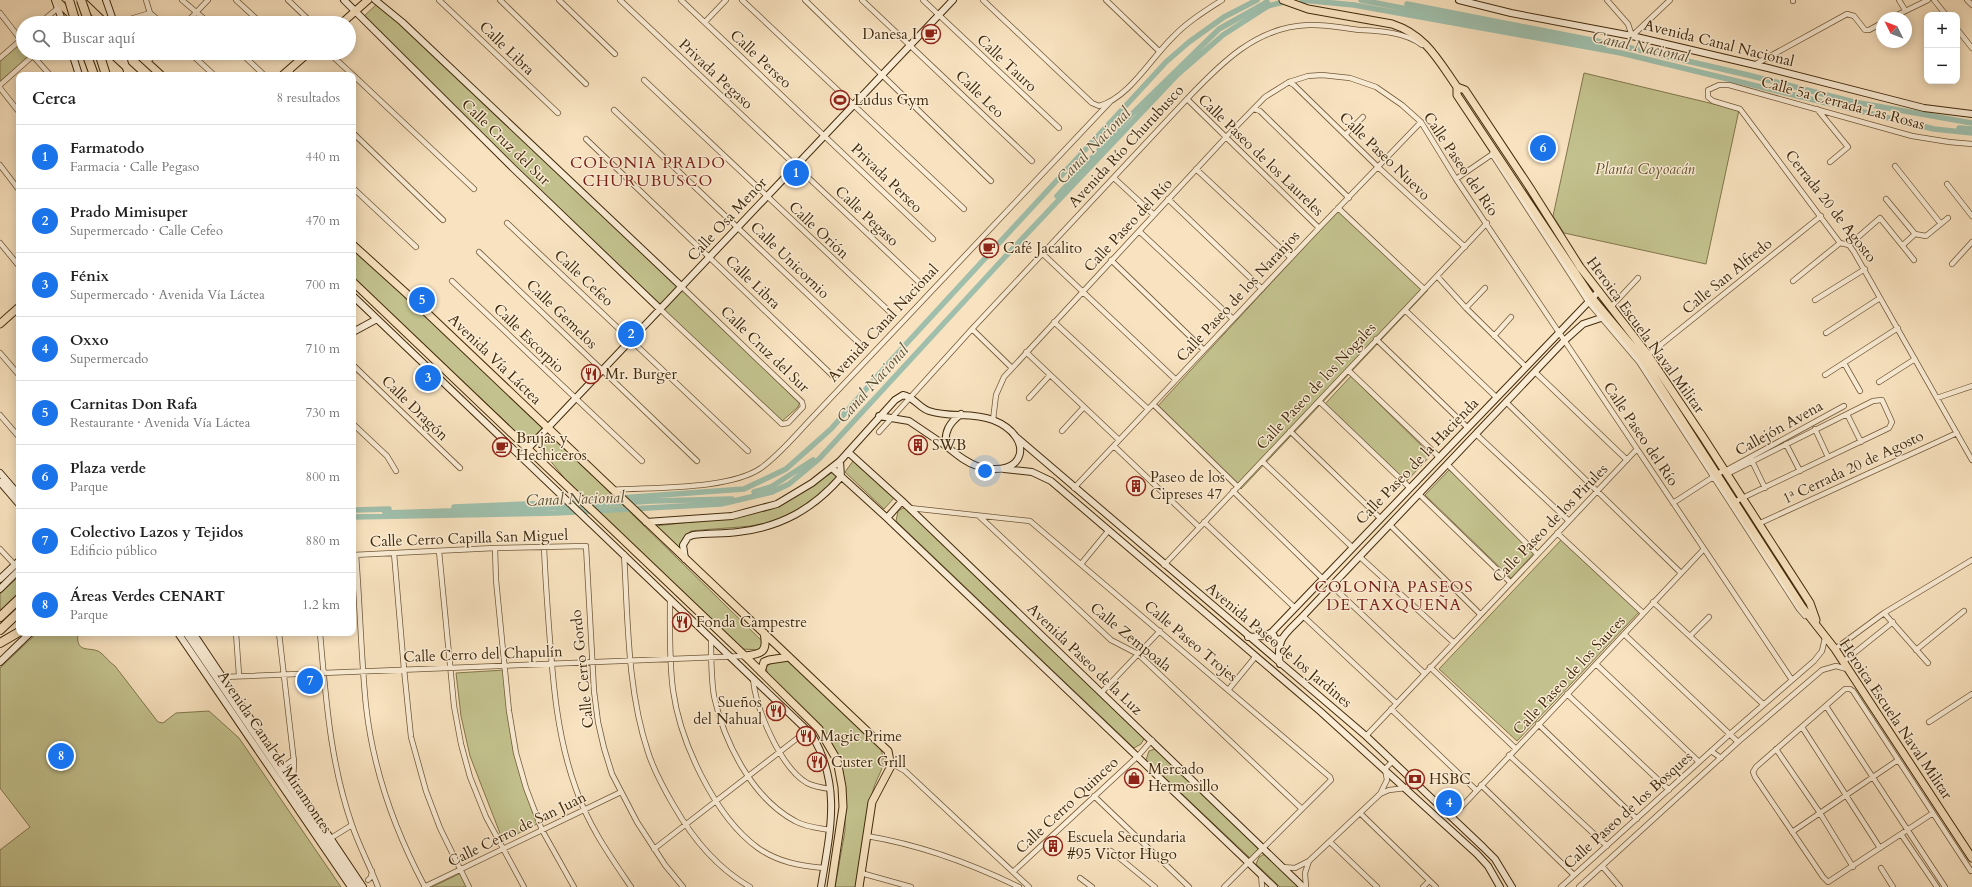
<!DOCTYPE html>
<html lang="es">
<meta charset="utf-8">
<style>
body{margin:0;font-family:Cardo,serif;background:#f6f6f6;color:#222}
.controls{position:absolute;right:12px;top:12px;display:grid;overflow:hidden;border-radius:8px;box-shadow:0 2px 10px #0003}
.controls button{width:36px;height:36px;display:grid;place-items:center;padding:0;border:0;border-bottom:1px solid #e0e0e0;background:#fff;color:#222;font:20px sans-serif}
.compass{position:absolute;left:1876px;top:12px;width:36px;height:36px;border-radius:50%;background:#fff;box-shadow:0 2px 10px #0003;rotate:312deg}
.you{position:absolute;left:985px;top:471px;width:14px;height:14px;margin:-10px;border:3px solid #fff;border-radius:50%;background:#1a73e8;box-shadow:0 0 0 6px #1a73e833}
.badge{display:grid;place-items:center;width:26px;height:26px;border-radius:50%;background:#1a73e8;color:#fff;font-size:13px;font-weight:700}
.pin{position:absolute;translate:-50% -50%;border:2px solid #fff;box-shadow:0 1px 4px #0006}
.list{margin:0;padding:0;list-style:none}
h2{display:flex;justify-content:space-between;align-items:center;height:52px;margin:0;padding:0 16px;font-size:17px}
h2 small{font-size:13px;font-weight:400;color:#767676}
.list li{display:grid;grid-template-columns:26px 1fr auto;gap:12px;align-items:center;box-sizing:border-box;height:64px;padding:0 16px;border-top:1px solid #e0e0e0}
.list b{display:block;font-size:15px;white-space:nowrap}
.list p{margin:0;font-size:13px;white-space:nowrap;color:#767676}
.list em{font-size:13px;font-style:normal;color:#767676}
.icon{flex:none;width:22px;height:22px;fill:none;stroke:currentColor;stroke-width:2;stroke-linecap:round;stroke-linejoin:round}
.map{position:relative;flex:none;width:1972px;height:887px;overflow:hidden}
.search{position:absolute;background:#fff;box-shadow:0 2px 10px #0003;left:16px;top:16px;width:340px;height:44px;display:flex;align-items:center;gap:10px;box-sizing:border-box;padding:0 14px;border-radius:22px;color:#767676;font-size:15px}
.panel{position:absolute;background:#fff;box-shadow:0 2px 10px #0003;left:16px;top:72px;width:340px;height:564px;border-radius:8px}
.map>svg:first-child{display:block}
</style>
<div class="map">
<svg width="1972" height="887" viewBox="0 0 1972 887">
<rect width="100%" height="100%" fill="#f8e2bf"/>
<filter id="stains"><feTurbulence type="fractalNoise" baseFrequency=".005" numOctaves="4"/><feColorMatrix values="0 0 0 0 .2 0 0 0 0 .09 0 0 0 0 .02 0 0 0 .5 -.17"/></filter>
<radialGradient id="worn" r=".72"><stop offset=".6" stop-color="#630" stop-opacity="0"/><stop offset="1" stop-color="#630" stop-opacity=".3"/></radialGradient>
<path fill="#c3c28e" stroke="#82764c" d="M378 3 552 166 800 402 798 407 781 422 668 314 362 18Z
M23 41V53H35L0 83V61Z
M1584 73 1739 110 1706 264 1564 233 1553 216Z
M1341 207 1428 290 1241 489 1156 408Z
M353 247 544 426 528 443 353 278Z
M1351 376 1431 455 1405 483 1325 404Z
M551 435 762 641 761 650 743 649 566 480 539 447 543 440Z
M853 461 894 498 884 509 845 472Z
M1449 470 1537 550 1511 578 1425 495Z
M833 472 838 477C827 491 787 520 770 523 745 528 717 528 691 531L683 538 679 550 655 526 736 517 778 505Z
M903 508 908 509 1145 737 1141 744 1134 748 896 521 898 511Z
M1563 538 1641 610 1517 741 1439 669Z
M19 576V592L0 611V594Z
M37 633H78C75 656 92 645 101 653 106 657 109 662 115 666L158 722 163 723 176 713 209 711 239 738 341 887H0V850L30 827 0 788V668Z
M788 660 881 750C887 765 879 773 874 787 864 819 862 854 857 887H835L845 831V787L841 759 814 719 768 674 766 668 769 664Z
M504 670 514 753 539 823 503 841 470 756 461 716 456 673Z
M1158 748 1259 848 1250 858 1146 760 1149 751Z
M1265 854 1299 887H1280L1256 864 1259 857Z
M461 873 468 887H432Z"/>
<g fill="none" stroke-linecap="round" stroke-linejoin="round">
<path stroke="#9fbfac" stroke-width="5.5" d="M1302 0 1354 5 1621 53 1934 129 1972 133
M1361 0 1604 47
M1407 4 1622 46 1748 75 1854 102 1972 123
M1959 128 1972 129
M1057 196 1131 115 1219 29 1267 2
M754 492 771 487 813 460
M454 507 551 503 744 489 786 469 831 429 895 356 1166 62 1189 42 1224 17 1257 0
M353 510 389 509
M385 513 567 507 651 501 732 499
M353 517 556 513 721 504 772 492 789 484 819 459 1004 258 1176 76 1223 35 1268 6 1287 1"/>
<defs>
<path id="street" d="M146 0 150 13 162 23
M182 0 209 23
M236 0 261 23
M288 0 312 23
M439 0 558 113
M500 0 586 84
M559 0 615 54
M620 0 921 284
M681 0 933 239
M742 0 964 209
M805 0 991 181
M862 0 1032 161
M923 0 1059 128
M983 0 1092 103 1099 106C1129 98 1151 58 1173 37 1187 22 1205 11 1222 0
M1106 0 1159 51
M1607 0 1628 24 1632 36 1670 0
M1793 0V1
M1899 0 1905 10
M1934 0 1946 15
M1967 0 1972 5
M0 13 21 40
M1891 18 1928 0
M705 22 726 0
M40 23 58 8
M117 23 150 13
M186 23 208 0
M1957 29 1972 48
M190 53 214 75
M241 53 264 75
M293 53 300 60
M329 53 353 75
M33 56 50 75
M0 58 23 38
M147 62 157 53
M1754 65 1847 14 1854 16 1865 30H1869L1882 23
M288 70 293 75
M353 75 474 189
M644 80 892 314
M1289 82 1294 85 1378 167 1465 247
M0 85 36 53
M0 88 19 112
M1187 99 1319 228
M1254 109 1260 111 1349 198
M1817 109 1848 147 1830 162
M614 110 862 346
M353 133 443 220
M1346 134 1363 117
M586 139 833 376
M1972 144 1949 142 1912 136 1729 85H1719L1708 90V97L1713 101 1740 109 1840 243 1849 245 1854 252 1972 460
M1492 154 1589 303 1639 362 1799 609 1805 616
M0 165 19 190
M1895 166 1941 224
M1196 169 1291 258
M1114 178 1154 215
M1456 179 1494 153
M1947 184 1972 216
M353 188 416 247
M1168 199 1262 289
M1886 199 1915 234
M1338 208 1424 289
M507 223 748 451
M1139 231 1233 319
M0 243 19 266
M1849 245 1880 218 1914 260
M1903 245 1915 234 1926 236 1948 218
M479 252 697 461
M1043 254 1176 380
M1111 260 1204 350
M1952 264 1972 242
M1437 276 1466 308 1525 366
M452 281 642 461
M1793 281 1840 243
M1815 300 1865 269
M1611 307 1638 278
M1466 308 1485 288
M660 309 782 424 788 423 803 407 802 402 681 286
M1405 310 1496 397
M1054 322 1148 409
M972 329 1012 368
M1826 333 1880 298
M1494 336 1511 317
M1376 339 1468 428
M1026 352 1119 440
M0 353 19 375
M1648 355 1821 216
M1844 363 1860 391
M353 365 460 468
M1348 370 1439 457
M1535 372 1627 460
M1825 375 1898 328
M1879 382 1915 359
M1029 398 1050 375
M1937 398 1972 386
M1319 401 1410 488
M1506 402 1681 573
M1153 404 1238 487
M1847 414 1861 442
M0 415 19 437
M993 420 996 395 1004 377 1227 136 1265 97 1289 82 1308 76 1322 75 1350 78 1376 87 1402 105 1421 122 1456 179 1792 680
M353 424 387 456 396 471
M1815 429 1828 457
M1062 431 1084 407
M1290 431 1381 519
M879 432 972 329 1187 99C1220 64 1257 26 1309 25 1325 24 1343 28 1360 30 1380 31 1405 32 1422 45
M1476 434 1569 521
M1786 444 1800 471
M1114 446 1199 527
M1262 461 1353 548
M1752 461 1765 488
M1447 464 1537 554
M1725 471 1844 406
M1727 474 1873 401 1882 400 1892 422 1889 428 1734 502
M1074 488 1319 228 1421 122
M613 490C653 487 729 490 761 468 779 455 794 437 809 421L1110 102
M1233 491 1323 579
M1419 494 1510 582
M1673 503 1724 470
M910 508 1030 521 1330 777 1331 780 1224 887
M979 516 1111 640 1138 654 1302 809
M1204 522 1295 608
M1758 524 1957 433
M1390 525 1480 614
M1557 533 1643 613
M544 546C545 574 547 601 549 628 553 683 557 737 576 789 588 825 610 856 631 887
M495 548 496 580 509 711 516 753 526 788 542 830 574 887
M0 549 15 565
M439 551 454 706 461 744 470 777 486 817 524 887
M394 553 404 669 411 737 426 791 440 828 469 887
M624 554C628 619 627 689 648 752 654 771 664 789 674 806 693 839 717 868 750 887
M353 555 495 548 586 546 594 691 598 722 604 748 612 774 637 822 665 865 683 887
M356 555C360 605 361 656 366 706 373 769 395 831 425 887
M1360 557 1453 642
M1081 564 1109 530
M1164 565 1487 223
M1332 586 1424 673
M670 599C670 629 669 660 673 690 680 742 715 817 758 848 778 862 800 866 824 868
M1653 602 1763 704
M1884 613 1928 663
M1303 616 1396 703
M236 633 239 675
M279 633 294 762 293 782
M320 633C326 699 330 762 352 825 359 846 370 866 378 887
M1624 634 1738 742
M1690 636 1709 617
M711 638C711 657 711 677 714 696 724 742 752 798 795 821 805 827 818 828 830 830
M1835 649 1884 613 1972 560
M1916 650 1964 611
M1843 662 1893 622
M1596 664 1699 762
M1430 667 1515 748
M223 677 745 656
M753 679C756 709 780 767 807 783 815 787 823 788 831 789
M1229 689 1256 656
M1101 693 1160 631
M1567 694 1669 790
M1826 706 1945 887
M1391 709 1476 790
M1929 722 1972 694
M1538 724 1637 819
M1802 727 1880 848
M1366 736 1637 449
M1776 749 1820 813 1853 867
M1711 751 1721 758
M1509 755 1607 846
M891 763 905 771 1029 887
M283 767 294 759
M1481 785 1574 875
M1380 794 1389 790 1406 788 1413 781
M1094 796 1189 887
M1360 813 1436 887
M1933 813 1828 882 1823 877 1755 777 1753 772 1756 767 1845 689H1850L1853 691 1971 871
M1452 817 1703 550
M1792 832 1898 760
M1901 834 1937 887
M867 836C921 845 970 863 1019 887
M331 838 352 825
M1330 842 1377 887
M654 849 808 730
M1111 851 1155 887
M1602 866 1620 887
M1282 867 1295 868 1309 861 1380 794 1387 780 1385 769 1393 761
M1881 868 1893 887
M1013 872 1138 756 1152 740
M861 873 911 887
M1261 874 1262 887
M1080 878 1092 887
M368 880 371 877 372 871
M424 887 621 792
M1306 887 1305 873 1309 861
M1423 887 1429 881
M1561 887 1730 734 1814 661 1822 651 1825 638
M1579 887 1738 742 1822 670 1836 666 1847 669"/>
<path id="secondary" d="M55 0 63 23
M106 0 114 23
M344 0 514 169 660 309
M375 0 402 22 681 286
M1459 0 1511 13 1632 36 1768 68 1924 108 1972 114
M72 53 79 75
M122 53 128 75
M353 296 812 735C842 786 830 832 821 887
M353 332 377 319
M879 416 909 421 946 446
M1015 436 1366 736 1483 847 1495 859 1512 887
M848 452 902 501 1303 887
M520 457 953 0
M832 468 887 518 1274 887
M1004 469 1032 472 1051 481 1321 712 1477 854 1488 866 1500 887
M0 473 19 495
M0 482 19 504
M887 518 902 501
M646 522 732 516 777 504 812 483 840 461 895 400 903 395C914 397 919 408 929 411 949 418 972 412 993 420 1036 437 1026 481 977 466 965 462 956 454 946 446 944 432 949 423 961 414
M685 559 683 545 688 537 693 535C708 533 723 534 738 532 781 527 813 509 841 477L840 461
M0 579 19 561
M0 589 19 570
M1272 632 1276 640 1282 639
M178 633 351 887
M186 633 358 887
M193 633 363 887
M1248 637 1265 636 1272 632 1599 291
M0 662 30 633
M1280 664C1275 638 1287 633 1303 616L1564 341 1583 324 1607 316"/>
<path id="primary" d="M56 0 80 23
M81 0 105 23
M1283 0 1308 9 1392 24C1426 35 1438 60 1457 87L1465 90 1530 188 1580 267 1648 355 1703 437 1810 603 1816 620
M342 23 368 0
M111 53 135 75
M137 53 161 75
M283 75 308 53
M1457 87V95L1592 298 1642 358 1802 607 1835 649 1972 858
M353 245 406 293 888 751 891 766 872 802 859 887
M353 282 745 656 819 729 837 760 842 787 843 807 831 887
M0 324 19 307
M745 656C762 654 768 652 764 633
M761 672 764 662 769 660 789 657"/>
<path id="highway" d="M86 53 94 75
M99 53 106 75
M0 617 19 599
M0 630 19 612
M0 643 19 632"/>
</defs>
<use href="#street" stroke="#705838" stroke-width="6"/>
<use href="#secondary" stroke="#422a0b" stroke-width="8"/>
<use href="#primary" stroke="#422a0b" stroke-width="9"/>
<use href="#highway" stroke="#422a0b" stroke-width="10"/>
<use href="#street" stroke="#faecd5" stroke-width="4.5"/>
<use href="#secondary" stroke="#faecd5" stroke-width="6"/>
<use href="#primary" stroke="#f8e2bf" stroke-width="7"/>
<use href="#highway" stroke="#f8e2bf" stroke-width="8"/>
<defs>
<path id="highway-bridge" d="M69 0 76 23
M81 0 89 23"/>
</defs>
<use href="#highway-bridge" stroke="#422a0b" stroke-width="10" stroke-linecap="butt"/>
<use href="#highway-bridge" stroke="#f8e2bf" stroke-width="8"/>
</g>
<defs>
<symbol id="cafe-ring" viewBox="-11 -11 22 22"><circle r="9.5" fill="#faecd5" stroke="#8f2418" stroke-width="1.5"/><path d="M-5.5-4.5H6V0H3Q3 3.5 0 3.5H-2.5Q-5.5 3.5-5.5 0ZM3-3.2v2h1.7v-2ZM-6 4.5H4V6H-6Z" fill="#8f2418"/></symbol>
<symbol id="stadium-ring" viewBox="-11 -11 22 22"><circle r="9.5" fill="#faecd5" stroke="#8f2418" stroke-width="1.5"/><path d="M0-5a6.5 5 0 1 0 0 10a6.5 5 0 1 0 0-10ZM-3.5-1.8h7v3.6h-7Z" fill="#8f2418"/></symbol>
<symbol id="restaurant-ring" viewBox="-11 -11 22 22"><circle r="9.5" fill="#faecd5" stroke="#8f2418" stroke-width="1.5"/><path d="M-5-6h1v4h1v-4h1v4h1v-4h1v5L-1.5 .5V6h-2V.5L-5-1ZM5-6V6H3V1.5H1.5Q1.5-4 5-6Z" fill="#8f2418"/></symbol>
<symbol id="building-ring" viewBox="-11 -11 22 22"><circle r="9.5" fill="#faecd5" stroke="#8f2418" stroke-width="1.5"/><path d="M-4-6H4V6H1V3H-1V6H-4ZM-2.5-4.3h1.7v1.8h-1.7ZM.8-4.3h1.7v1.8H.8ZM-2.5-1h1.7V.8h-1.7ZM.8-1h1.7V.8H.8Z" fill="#8f2418"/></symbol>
<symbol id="shop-ring" viewBox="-11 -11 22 22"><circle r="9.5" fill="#faecd5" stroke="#8f2418" stroke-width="1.5"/><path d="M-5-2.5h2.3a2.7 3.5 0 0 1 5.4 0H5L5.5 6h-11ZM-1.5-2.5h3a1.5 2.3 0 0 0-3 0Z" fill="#8f2418"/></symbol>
<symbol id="bank-ring" viewBox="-11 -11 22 22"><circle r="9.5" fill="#faecd5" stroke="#8f2418" stroke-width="1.5"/><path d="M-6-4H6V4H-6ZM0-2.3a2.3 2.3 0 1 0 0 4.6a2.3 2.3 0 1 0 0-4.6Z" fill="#8f2418"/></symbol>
</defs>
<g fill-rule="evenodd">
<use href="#cafe-ring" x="920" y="23" width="22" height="22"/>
<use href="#stadium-ring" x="829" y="89" width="22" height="22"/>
<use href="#cafe-ring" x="978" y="237" width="22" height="22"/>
<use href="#restaurant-ring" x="580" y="363" width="22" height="22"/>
<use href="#building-ring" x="907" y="434" width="22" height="22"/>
<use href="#cafe-ring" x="491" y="436" width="22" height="22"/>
<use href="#building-ring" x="1125" y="475" width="22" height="22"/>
<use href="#restaurant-ring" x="671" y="611" width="22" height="22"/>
<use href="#restaurant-ring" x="765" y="700" width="22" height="22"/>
<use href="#restaurant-ring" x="795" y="725" width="22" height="22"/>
<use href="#restaurant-ring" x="806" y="751" width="22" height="22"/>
<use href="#shop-ring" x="1123" y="767" width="22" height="22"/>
<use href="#bank-ring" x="1404" y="768" width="22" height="22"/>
<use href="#building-ring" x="1042" y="835" width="22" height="22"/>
</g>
<g text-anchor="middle" stroke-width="3" stroke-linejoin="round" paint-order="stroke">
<g font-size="15" fill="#422a0b" stroke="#faecd5" text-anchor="start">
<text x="917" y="39" text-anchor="end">Danesa I</text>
<text x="854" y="105">Ludus Gym</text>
<text x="1003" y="253">Café Jacalito</text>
<text x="605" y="379">Mr. Burger</text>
<text x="516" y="443">Brujas y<tspan x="516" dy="17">Hechiceros</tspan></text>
<text x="932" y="450">SWB</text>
<text x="1150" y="482">Paseo de los<tspan x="1150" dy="17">Cipreses 47</tspan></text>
<text x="696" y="627">Fonda Campestre</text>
<text x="762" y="707" text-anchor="end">Sueños<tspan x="762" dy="17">del Nahual</tspan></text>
<text x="820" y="741">Magic Prime</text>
<text x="831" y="767">Custer Grill</text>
<text x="1148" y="774">Mercado<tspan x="1148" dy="17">Hermosillo</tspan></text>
<text x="1429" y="784">HSBC</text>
<text x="1067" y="842">Escuela Secundaria<tspan x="1067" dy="17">#95 Victor Hugo</tspan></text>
</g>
<g font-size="15" fill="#422a0b" stroke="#faecd5">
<text transform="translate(1719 43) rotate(14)" y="5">Avenida Canal Nacional</text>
<text transform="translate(507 48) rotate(44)" y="5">Calle Libra</text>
<text transform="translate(761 59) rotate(43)" y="5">Calle Perseo</text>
<text transform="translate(1007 63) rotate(43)" y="5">Calle Tauro</text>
<text transform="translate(716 74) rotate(43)" y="5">Privada Pegaso</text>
<text transform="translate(980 94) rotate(44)" y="5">Calle Leo</text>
<text transform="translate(1843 103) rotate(15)" y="5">Calle 5a Cerrada Las Rosas</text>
<text transform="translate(506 142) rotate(44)" y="5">Calle Cruz del Sur</text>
<text transform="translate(1126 146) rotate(-47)" y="5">Avenida Río Churubusco</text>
<text transform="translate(1261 155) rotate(44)" y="5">Calle Paseo de los Laureles</text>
<text transform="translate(1385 156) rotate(44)" y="5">Calle Paseo Nuevo</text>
<text transform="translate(1461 164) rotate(56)" y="5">Calle Paseo del Río</text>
<text transform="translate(887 178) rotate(44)" y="5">Privada Perseo</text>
<text transform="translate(1831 206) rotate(52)" y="5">Cerrada 20 de Agosto</text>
<text transform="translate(867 216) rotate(43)" y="5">Calle Pegaso</text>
<text transform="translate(727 219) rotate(-47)" y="5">Calle Osa Menor</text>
<text transform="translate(1128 225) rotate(-47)" y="5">Calle Paseo del Río</text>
<text transform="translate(819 230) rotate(43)" y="5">Calle Orión</text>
<text transform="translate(790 260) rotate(44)" y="5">Calle Unicornio</text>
<text transform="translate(1727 276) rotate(-39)" y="5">Calle San Alfredo</text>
<text transform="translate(584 278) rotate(43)" y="5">Calle Cefeo</text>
<text transform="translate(753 282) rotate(44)" y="5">Calle Libra</text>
<text transform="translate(1238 296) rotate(-47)" y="5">Calle Paseo de los Naranjos</text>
<text transform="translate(562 314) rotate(44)" y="5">Calle Gemelos</text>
<text transform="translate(883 323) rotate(-47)" y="5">Avenida Canal Nacional</text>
<text transform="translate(1646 335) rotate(54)" y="5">Heroica Escuela Naval Militar</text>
<text transform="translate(529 338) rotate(44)" y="5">Calle Escorpio</text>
<text transform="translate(765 349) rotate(44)" y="5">Calle Cruz del Sur</text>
<text transform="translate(495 359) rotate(44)" y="5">Avenida Vía Láctea</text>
<text transform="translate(1316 386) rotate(-47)" y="5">Calle Paseo de los Nogales</text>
<text transform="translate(415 408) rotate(44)" y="5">Calle Dragón</text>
<text transform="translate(1779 428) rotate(-29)" y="5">Callejón Avena</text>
<text transform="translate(1641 434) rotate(56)" y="5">Calle Paseo del Río</text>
<text transform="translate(1417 461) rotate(-46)" y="5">Calle Paseo de la Hacienda</text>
<text transform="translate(1853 467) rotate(-25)" y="5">1ª Cerrada 20 de Agosto</text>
<text transform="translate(1550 523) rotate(-46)" y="5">Calle Paseo de los Pirules</text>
<text transform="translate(469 538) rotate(-2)" y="5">Calle Cerro Capilla San Miguel</text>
<text transform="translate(1131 637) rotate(39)" y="5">Calle Zempoala</text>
<text transform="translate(1191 641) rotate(40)" y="5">Calle Paseo Trojes</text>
<text transform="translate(1279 645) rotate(40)" y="5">Avenida Paseo de los Jardines</text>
<text transform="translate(483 654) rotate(-2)" y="5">Calle Cerro del Chapulín</text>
<text transform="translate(1085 659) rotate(44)" y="5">Avenida Paseo de la Luz</text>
<text transform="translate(582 669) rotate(-96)" y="5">Calle Cerro Gordo</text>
<text transform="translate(1569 675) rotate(-47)" y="5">Calle Paseo de los Sauces</text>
<text transform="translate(1896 719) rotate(56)" y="5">Heroica Escuela Naval Militar</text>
<text transform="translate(275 752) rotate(56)" y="5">Avenida Canal de Miramontes</text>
<text transform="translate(1067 805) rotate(-43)" y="5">Calle Cerro Quinceo</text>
<text transform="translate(1628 810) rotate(-42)" y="5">Calle Paseo de los Bosques</text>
<text transform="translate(517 829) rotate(-26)" y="5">Calle Cerro de San Juan</text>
</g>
<g font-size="15" font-style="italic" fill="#62502c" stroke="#faecd5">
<text x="1645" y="174">Planta Coyoacán</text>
</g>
<g font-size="16" font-style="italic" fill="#594f33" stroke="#faecd5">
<text transform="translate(1641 46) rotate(12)" y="6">Canal Nacional</text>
<text transform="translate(1093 145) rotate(-46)" y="6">Canal Nacional</text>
<text transform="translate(872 383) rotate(-48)" y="6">Canal Nacional</text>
<text transform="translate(575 498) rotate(-2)" y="6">Canal Nacional</text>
</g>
<g font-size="16" letter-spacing="1" fill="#7a1f14" stroke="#faecd5">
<text x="648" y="168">COLONIA PRADO<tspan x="648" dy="18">CHURUBUSCO</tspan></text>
<text x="1394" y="592">COLONIA PASEOS<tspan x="1394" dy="18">DE TAXQUEÑA</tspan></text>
</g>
</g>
<rect width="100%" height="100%" filter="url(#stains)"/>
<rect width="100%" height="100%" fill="url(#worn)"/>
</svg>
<div class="controls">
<button>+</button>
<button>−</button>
</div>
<svg class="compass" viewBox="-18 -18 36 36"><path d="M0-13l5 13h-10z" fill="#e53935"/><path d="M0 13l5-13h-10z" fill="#767676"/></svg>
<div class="you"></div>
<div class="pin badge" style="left:796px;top:173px">1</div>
<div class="pin badge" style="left:631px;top:334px">2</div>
<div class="pin badge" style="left:428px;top:378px">3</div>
<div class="pin badge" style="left:1449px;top:803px">4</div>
<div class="pin badge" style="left:422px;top:300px">5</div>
<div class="pin badge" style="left:1543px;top:148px">6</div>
<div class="pin badge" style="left:310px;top:681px">7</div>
<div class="pin badge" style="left:61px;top:756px">8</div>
<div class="search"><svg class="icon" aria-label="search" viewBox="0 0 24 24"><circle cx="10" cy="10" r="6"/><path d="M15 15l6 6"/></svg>Buscar aquí</div>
<section class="panel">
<h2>Cerca<small>8 resultados</small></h2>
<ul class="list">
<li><span class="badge">1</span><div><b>Farmatodo</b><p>Farmacia · Calle Pegaso</p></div><em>440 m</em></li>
<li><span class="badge">2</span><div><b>Prado Mimisuper</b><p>Supermercado · Calle Cefeo</p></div><em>470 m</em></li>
<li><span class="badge">3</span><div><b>Fénix</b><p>Supermercado · Avenida Vía Láctea</p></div><em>700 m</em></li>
<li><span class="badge">4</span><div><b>Oxxo</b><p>Supermercado</p></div><em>710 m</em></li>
<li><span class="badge">5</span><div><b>Carnitas Don Rafa</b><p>Restaurante · Avenida Vía Láctea</p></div><em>730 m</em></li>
<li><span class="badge">6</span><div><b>Plaza verde</b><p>Parque</p></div><em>800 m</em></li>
<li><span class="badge">7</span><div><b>Colectivo Lazos y Tejidos</b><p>Edificio público</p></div><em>880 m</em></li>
<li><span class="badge">8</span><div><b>Áreas Verdes CENART</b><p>Parque</p></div><em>1.2 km</em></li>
</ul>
</section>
</div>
